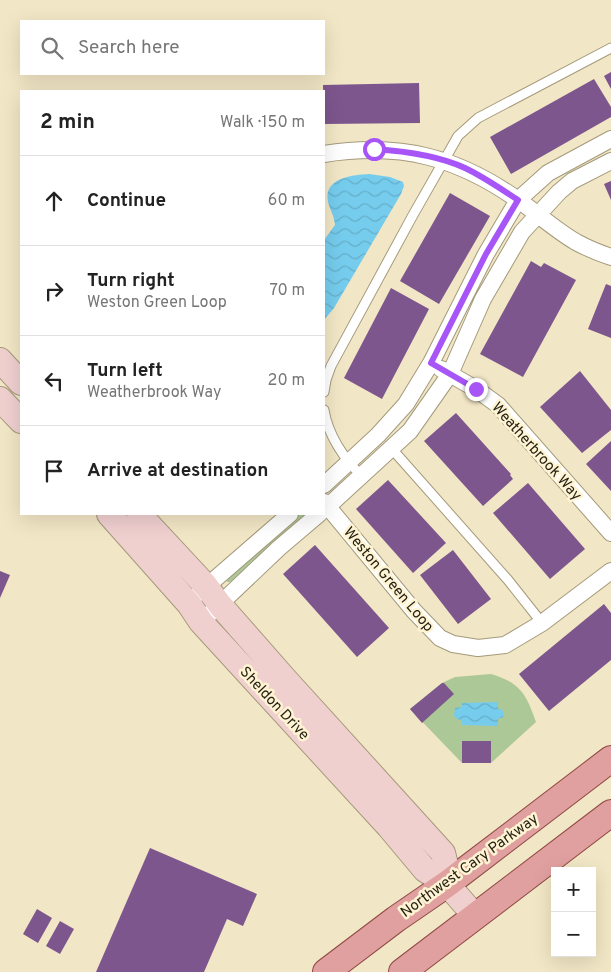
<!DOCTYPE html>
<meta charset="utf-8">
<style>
body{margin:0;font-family:Overpass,sans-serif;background:#f2f2f2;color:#222}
.controls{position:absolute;right:15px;bottom:15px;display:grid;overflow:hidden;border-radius:0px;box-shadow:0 5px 20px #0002}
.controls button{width:45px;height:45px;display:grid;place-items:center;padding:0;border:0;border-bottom:1px solid #e0e0e0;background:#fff;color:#222;font:25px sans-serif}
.stop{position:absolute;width:15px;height:15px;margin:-11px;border:4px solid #a855f7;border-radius:50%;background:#fff}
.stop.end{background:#a855f7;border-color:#fff;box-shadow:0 1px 5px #0008}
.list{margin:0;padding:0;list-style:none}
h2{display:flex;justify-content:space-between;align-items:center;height:65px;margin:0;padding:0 20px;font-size:21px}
h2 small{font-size:16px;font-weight:400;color:#767676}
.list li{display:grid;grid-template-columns:32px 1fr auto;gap:15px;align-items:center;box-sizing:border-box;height:90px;padding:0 20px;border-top:1px solid #e0e0e0}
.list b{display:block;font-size:19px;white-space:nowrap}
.list p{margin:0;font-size:16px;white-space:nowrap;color:#767676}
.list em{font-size:16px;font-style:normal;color:#767676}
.icon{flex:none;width:28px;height:28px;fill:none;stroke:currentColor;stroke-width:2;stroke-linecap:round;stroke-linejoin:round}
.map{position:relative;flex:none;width:611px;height:972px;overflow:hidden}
.search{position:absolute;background:#fff;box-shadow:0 5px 20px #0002;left:20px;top:20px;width:305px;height:55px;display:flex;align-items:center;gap:12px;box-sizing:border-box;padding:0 18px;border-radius:0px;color:#767676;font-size:19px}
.panel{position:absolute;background:#fff;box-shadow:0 5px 20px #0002;left:20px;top:90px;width:305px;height:425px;border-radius:0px}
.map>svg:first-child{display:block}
</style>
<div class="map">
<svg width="611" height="972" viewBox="0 0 611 972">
<defs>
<pattern id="grass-tufts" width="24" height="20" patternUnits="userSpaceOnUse" patternTransform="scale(1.25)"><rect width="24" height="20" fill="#acc896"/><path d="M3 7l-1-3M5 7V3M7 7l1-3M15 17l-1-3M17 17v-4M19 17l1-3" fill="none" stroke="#94ab80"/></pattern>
<pattern id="water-waves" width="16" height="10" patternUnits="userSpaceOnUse" patternTransform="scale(1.25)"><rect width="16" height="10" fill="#75cced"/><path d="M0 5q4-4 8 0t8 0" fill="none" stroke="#65afca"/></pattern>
</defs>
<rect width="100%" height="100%" fill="#f1e6c5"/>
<path fill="url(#grass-tufts)" d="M298 514H308L238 577 230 582H227V577Z"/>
<path fill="#acc896" d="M491 674C521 683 526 694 536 722L491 763H462L410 709 442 683 455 677Z"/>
<path fill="url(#water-waves)" d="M369 174 390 177 403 182 404 186 401 194 334 308 324 320V240L335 225C334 215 330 210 328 202 323 178 352 175 369 174Z
M498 702V709H501L504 713 503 717 498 719V726L462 725V720L457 719 454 716 455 708 462 707V703Z"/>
<path fill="#7d568d" d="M611 72V89L604 76Z
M594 79 611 107V117L511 174 490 137Z
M419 83 420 123 324 124 323 85Z
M611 181V200L604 184Z
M450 193 490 216 439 304 400 281Z
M531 261 541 267 544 263 576 280 523 377 480 354Z
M606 284 611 286V338L588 329Z
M391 288 429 309 382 399 344 378Z
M580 371 611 410V430L582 453 540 407Z
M456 413 511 474 510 475 513 479 483 506 424 441Z
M611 441V491L586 464Z
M388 480 446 543 413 573 356 509Z
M528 483 585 549 550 579 493 513Z
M315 545 389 628 357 657 283 574Z
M453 550 491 599 458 624 420 575Z
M0 571 10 575 0 598Z
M604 604 611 613V660L549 711 519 674Z
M442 683H444L454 694 422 723 410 709Z
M462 741H491V763H462Z
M150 848 257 894 243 926 227 919 204 972H96Z
M37 909 52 918 38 943 23 934Z
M60 921 74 929 60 954 46 946Z"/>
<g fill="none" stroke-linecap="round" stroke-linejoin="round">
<defs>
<path id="lane" d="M324 392 326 380 331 366 413 215 458 136 478 118 611 48
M324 410C328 435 344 459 362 476
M392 449 508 580 542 623"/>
<path id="street" d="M324 154C401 142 458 157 521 202 539 215 557 231 576 242 587 248 599 253 611 257
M441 369 476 389 498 405 611 533
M324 485 378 435 406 404 431 363 486 254 518 200 548 173 611 139
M324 502 414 611 440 638 453 644 478 648 505 645 542 623 611 571
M324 510 410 431 450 374 483 299 522 232 559 192 572 181 611 161
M199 593 290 514
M201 622 279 548 319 514"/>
<path id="secondary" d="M0 360 21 383
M0 399 21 421
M109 514 189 604 201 622 389 827 425 870 447 884 475 916
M139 514 206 586 220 605 285 679 443 853 447 869V884"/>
<path id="primary" d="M326 972 396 919 447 884 611 759
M402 972 611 813"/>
</defs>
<use href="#lane" stroke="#a49a7b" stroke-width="11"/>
<use href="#street" stroke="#a49a7b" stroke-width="18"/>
<use href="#secondary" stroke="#a49a7b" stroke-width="26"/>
<use href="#primary" stroke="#914944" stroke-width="28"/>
<use href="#lane" stroke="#fff" stroke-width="9"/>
<use href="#street" stroke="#fff" stroke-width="16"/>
<use href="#secondary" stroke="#f0cfcf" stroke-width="24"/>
<use href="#primary" stroke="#e0a09f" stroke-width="26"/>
</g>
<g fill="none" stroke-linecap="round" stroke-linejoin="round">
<path stroke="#a855f7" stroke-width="6" d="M374 149C404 151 437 155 465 168 484 177 501 189 518 200L486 254 431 363 476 389"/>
</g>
<g text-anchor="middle" stroke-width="5" stroke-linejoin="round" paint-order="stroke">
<g font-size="15" fill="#231f13" stroke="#fef3d2">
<text transform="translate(537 451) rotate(48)" y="5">Weatherbrook Way</text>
<text transform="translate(389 579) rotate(50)" y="5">Weston Green Loop</text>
<text transform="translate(275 703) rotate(47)" y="5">Sheldon Drive</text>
<text transform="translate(469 865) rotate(-36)" y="5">Northwest Cary Parkway</text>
</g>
</g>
</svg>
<div class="controls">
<button>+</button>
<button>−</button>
</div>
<div class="stop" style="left:374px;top:149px"></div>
<div class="stop end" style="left:476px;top:389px"></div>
<div class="search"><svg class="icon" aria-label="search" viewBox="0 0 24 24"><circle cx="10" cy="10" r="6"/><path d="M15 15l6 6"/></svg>Search here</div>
<section class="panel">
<h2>2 min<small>Walk · 150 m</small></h2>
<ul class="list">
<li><svg class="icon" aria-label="ahead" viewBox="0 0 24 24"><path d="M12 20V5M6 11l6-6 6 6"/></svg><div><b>Continue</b></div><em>60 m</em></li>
<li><svg class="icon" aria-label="right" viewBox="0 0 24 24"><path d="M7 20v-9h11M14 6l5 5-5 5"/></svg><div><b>Turn right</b><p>Weston Green Loop</p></div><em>70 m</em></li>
<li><svg class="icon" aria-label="left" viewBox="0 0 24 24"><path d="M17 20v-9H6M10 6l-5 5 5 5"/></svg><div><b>Turn left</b><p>Weatherbrook Way</p></div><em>20 m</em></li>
<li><svg class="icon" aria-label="arrive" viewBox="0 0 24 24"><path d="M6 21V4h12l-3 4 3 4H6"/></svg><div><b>Arrive at destination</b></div></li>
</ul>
</section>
</div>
